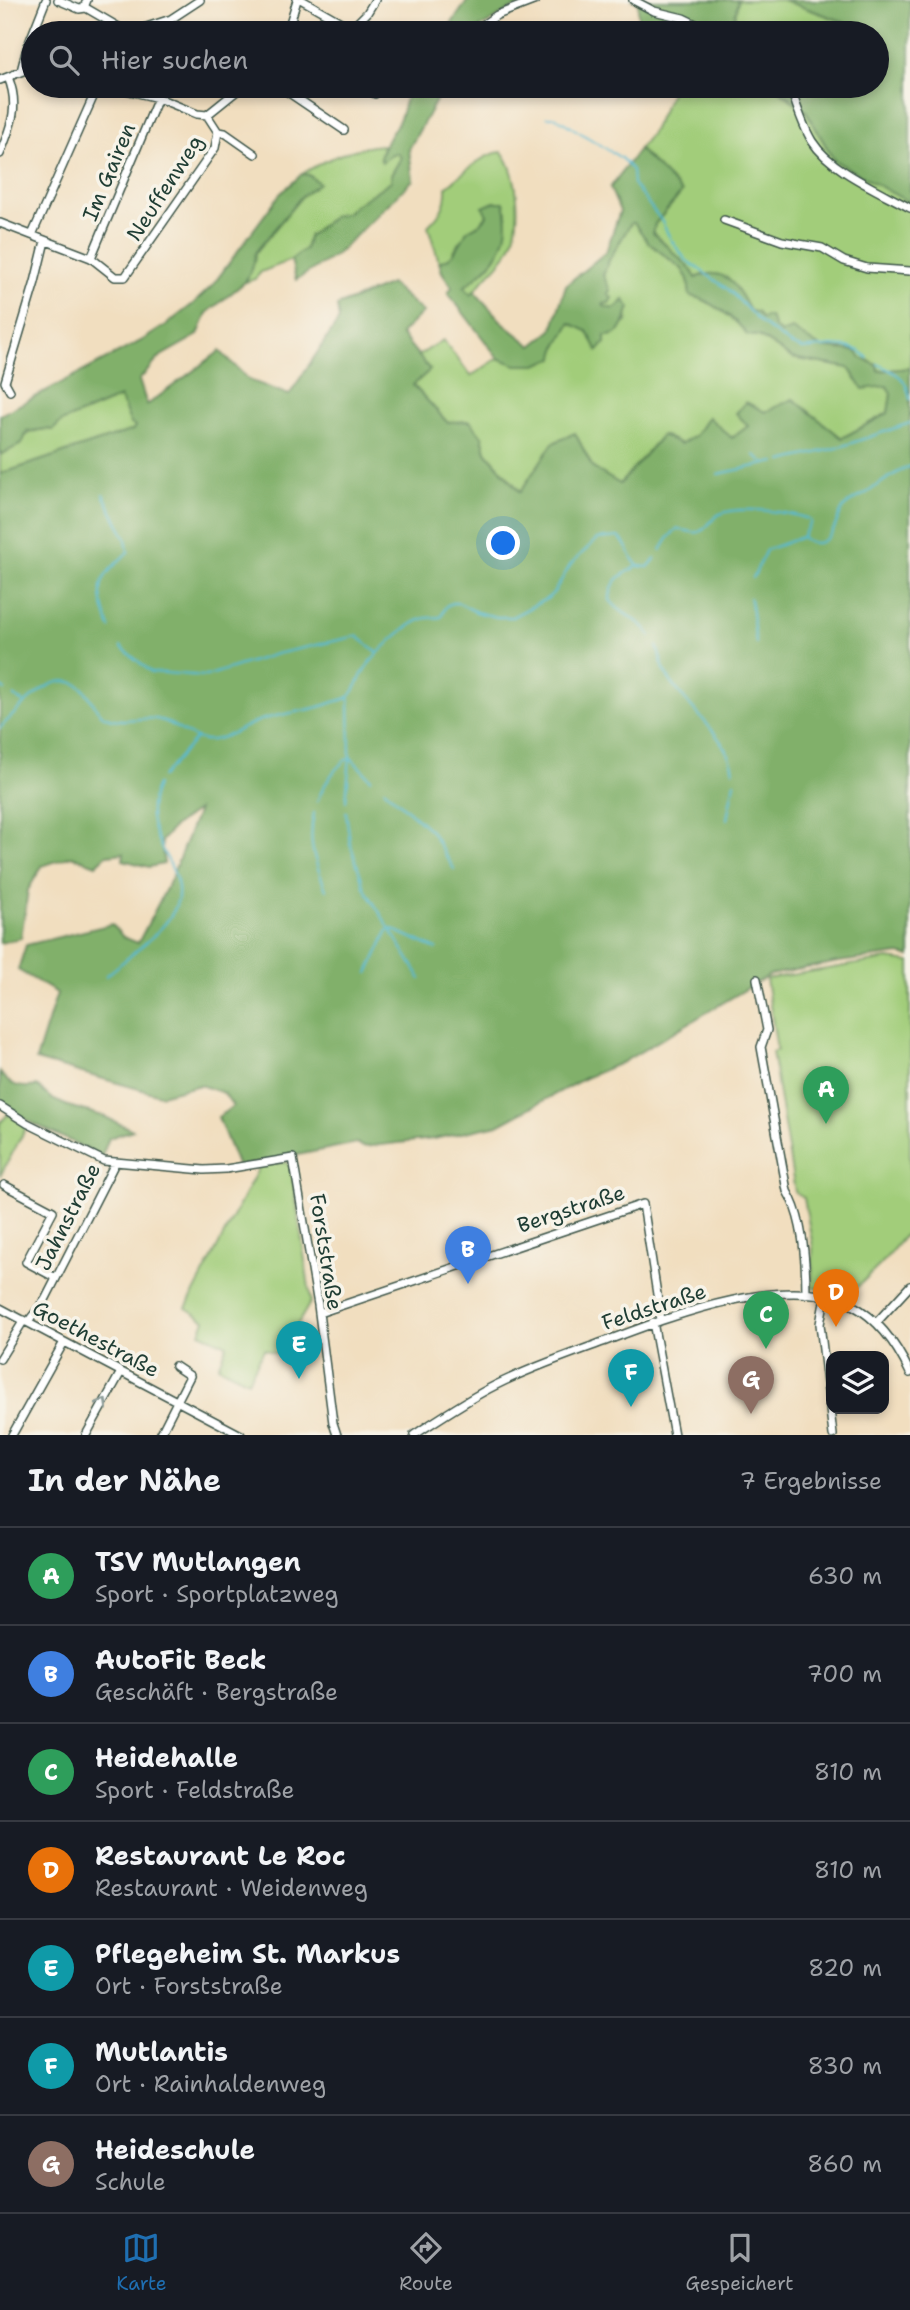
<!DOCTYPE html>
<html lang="de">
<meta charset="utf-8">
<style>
body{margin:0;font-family:"Shantell Sans",sans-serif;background:#242831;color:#f1f3f6}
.controls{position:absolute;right:21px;bottom:21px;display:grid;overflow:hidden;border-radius:14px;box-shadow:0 4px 10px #0003}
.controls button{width:63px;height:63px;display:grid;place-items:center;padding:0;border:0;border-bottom:2px solid #363941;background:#171b24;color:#f1f3f6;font:35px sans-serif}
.you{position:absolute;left:504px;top:544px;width:24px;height:24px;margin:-18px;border:5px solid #fff;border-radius:50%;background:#1a73e8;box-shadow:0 0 0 10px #1a73e833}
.badge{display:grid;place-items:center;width:46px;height:46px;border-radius:50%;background:#1f6fb2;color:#fff;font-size:23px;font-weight:700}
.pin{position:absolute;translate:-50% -58px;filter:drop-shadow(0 2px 4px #0008)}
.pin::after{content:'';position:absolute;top:37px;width:24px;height:21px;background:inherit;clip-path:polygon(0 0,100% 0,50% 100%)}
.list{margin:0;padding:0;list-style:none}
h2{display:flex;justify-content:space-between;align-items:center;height:91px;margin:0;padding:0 28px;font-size:30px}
h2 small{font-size:23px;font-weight:400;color:#9ea1a6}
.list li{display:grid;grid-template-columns:46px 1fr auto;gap:21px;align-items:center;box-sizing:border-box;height:98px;padding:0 28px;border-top:2px solid #363941}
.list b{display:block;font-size:26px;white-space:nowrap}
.list p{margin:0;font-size:23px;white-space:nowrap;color:#9ea1a6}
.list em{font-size:23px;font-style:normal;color:#9ea1a6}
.icon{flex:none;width:38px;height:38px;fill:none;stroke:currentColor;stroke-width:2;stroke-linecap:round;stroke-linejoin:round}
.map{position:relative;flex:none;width:910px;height:1435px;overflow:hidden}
.search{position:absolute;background:#171b24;box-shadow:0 4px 10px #0003;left:21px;right:21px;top:21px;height:77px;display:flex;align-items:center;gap:18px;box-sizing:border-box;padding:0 24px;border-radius:38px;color:#9ea1a6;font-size:26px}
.sheet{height:777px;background:#171b24}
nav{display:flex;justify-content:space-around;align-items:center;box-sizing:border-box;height:98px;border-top:2px solid #363941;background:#171b24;font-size:19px;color:#9ea1a6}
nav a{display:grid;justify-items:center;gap:4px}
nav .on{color:#1f6fb2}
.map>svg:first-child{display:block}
</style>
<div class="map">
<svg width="910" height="1435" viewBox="0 0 910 1435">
<rect width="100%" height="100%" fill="#f7f3e8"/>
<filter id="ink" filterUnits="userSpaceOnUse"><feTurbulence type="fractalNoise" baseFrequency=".0143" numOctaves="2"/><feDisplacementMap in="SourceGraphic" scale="14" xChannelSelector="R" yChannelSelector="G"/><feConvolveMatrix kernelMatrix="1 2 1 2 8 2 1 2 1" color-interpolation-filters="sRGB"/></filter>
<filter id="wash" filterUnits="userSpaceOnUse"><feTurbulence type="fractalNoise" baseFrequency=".00686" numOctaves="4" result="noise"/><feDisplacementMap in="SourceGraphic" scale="28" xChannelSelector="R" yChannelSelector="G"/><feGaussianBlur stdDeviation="1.57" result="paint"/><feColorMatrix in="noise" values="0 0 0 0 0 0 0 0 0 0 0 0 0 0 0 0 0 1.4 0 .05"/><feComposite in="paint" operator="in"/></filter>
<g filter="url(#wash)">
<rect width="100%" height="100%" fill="#f1debf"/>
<path fill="#a2cd7a" stroke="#608557" stroke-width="2" d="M738 0H783L850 24 848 33H732Z
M674 86H773L806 111 834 160 910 203V368L878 371 870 361 861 358 856 351 820 347 800 334 781 333 775 328 770 317 762 319 750 311 727 277 704 274 696 278 691 269 653 233 655 224 682 192 639 149 654 129Z
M383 145 380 158 382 161 392 154 398 153 401 158 391 175V181L354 206 347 213 334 216 309 236 305 249 291 260 261 272 255 279 246 282 254 263 255 253 301 197 318 183 309 175 302 174C328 158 353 147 383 145Z
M502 152C520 174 523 229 507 253 497 269 481 278 472 296L464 287C496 262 506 252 507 211L487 215 476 228 459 242 451 257 439 262 428 226C441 213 447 205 446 187 462 175 482 153 502 152Z
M631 223H634L649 243 682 269 688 279 690 296C708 298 738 320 747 335L758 336 792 358 849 368 857 381 887 386 891 394 888 413 842 438 793 399 731 438 708 417 696 435 681 444 662 435 620 484 593 468 575 433 553 443 521 492 486 452 482 436 447 422 413 385 430 370 418 356 443 340 471 376 498 358C520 366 531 367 553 358 555 344 565 336 570 323L587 331 598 350 605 336 627 322 628 312 624 300C617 309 614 311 603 306L608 294 603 275 610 258Z
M121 397 135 426 133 430 0 474V455C21 448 23 425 53 430L61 422Z
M888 959 910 962V1229L881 1264 848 1296 833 1290 812 1287 813 1247 804 1198 795 1192 772 1052 777 1050 766 979Z
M8 1114 27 1126 0 1176V1123Z
M286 1162 291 1167 311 1301 280 1355 264 1349 248 1381 218 1366 227 1345 200 1333 205 1320 186 1308 260 1165Z"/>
<path fill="#81b06a" stroke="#50764f" stroke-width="2" d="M468 0H536L513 8 471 33H445Z
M633 0H738L732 33H638V3Z
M783 0H910V203L834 160 806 111 774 86H877V33H848L850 24Z
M411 86H444L409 149 413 180 336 255 296 280 291 260 305 249 309 236 334 216 347 213 354 206 391 181V175L401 158 398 153 392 154 382 162 380 158C383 142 394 132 400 118 405 106 404 97 411 86Z
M639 149 682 192 655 224 653 233 691 269 696 278C725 264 738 287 750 311L757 312 762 319 766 316 770 317 775 328 781 333 792 329 820 347 856 351 861 358 877 365 879 371 910 368V957L900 954 838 962 770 975 623 1062 585 1078 498 1125 434 1139 363 1147 357 1143 238 1167 218 1117 233 1106 224 1093 200 1085 160 1095 36 1060 57 993 18 970 26 945 112 924 123 937 138 943 171 879 198 810 176 825 161 841 164 864 149 867 123 860 124 853 107 855 96 865 72 856 42 866 28 890 21 938 0 943V474L133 430 135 426 131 424 120 397 61 422 53 430 46 429 27 432 22 444 0 455V415L141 341 166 325 193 304 212 286 280 194 302 174 309 175 319 183 301 197 255 253 254 263 245 282 207 313 198 335 161 356 139 380 147 405 220 351 249 380 289 395 339 320 337 306 391 284 423 312 401 334 430 370 413 385 447 422 470 421 482 436 486 452 520 492 553 443 575 433 593 468 620 484 662 435 681 444 696 435 708 417 732 438 748 426 736 413 746 402 765 412 793 399 842 438 888 413 891 394 887 386 863 389 849 368 792 358 759 336 747 335C738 320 708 298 690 296L688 279 682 269 649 243 634 223H631L610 258 603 275 610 290 608 294 612 298 609 303 603 304 604 306C614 311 617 308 624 300L630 308C623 321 625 336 605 336V343L598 351 587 331 570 323C565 336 555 344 554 358L536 365H516L498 358 448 293 452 287 442 272 439 262C442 260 447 260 450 257 455 253 464 238 466 232 473 225 482 226 487 215L483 207 494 202H504C515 242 494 264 464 287L471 295 474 291 504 324 532 346 552 330 566 285 606 252 620 211 610 188Z
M0 1072C8 1086 23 1089 37 1086L52 1099 68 1106 103 1116 133 1130 109 1138 102 1156 30 1122 0 1103Z"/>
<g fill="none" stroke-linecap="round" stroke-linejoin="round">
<path stroke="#55bad3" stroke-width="2" d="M547 117H555L621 158 632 170 633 184 661 220 671 240 686 260 729 290 761 323 790 344 803 349 832 346 847 347 860 351 868 358
M878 364C896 374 906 375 910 399
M754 455 765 463
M782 461 837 448 910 423
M718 474 775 462
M103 494 126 539 128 552C95 583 96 585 110 628
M661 550 669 537 677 529C684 529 692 534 699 532 708 529 711 518 720 514 741 505 788 512 809 519L811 522 802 537C809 543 817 546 826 539 837 531 836 516 845 506 851 500 861 497 868 492 883 481 893 474 910 466
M638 566C622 575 610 580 610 600 621 616 639 617 651 636
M753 578 766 550 802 537
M750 598 756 643
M657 646C660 656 662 668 668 677 685 706 729 737 733 771
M121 647 151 672 206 676 276 654 357 636 378 653
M0 686 5 690
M14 696 24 703
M0 728C19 710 59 659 86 692 93 700 96 713 106 717 124 725 146 714 164 721 179 727 195 743 212 740 230 738 245 725 261 720 285 712 310 712 334 702 338 701 345 699 349 697 356 691 360 677 365 669 375 655 408 621 426 618 431 617 436 618 441 617L446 606 452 603H459L476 612 497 617H512L548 598 554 592 571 564 597 539 619 537C628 545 629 557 638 566L648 567 655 559
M162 777 196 738
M384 789 431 831 454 869
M346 801 350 757 349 697
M317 802C323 786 335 766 350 757L371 779
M346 812 350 843 365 889 421 979
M314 813C307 844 315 861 326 890
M727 819 734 782
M392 929 436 949
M368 973 388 930
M106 976C124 960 163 932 173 912 197 868 131 842 157 785"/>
</g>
</g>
<g filter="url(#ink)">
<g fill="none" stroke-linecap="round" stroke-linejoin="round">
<defs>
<path id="minor" d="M58 0 79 9 86 8
M87 0 85 5 86 8 129 33
M302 0 360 33
M633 0 654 11 683 18 714 33
M351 29 367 13 375 0
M128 33 171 19 200 0
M287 33 297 0
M471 33 497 15 536 0
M21 71 27 48 46 0
M0 80 33 67
M109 86 158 98 197 114 207 115 243 86
M279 86 344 130
M361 86 375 94
M790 86C796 104 802 125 812 141 831 171 880 191 910 208
M218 132 225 133 255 154
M0 154C11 126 20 106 8 77
M724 220 782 241 822 248 844 261 867 268 910 271
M0 223 91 258 115 277H125L215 148 218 132 207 115
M32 235 98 86
M91 258 158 98
M10 391 5 382 35 282 45 241
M757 979 767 1030 761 1047 787 1191C803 1217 806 1264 806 1294
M0 1106 27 1123 104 1161 204 1170 226 1169 293 1158 318 1305 333 1423 337 1435
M4 1185 53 1211 26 1262 56 1278
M825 1297 820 1324 833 1435
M0 1308 241 1435
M319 1313 643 1204 661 1320
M28 1322 45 1300 115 1163
M653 1322 674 1435
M876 1323 910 1286
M0 1359 24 1320
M12 1435 64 1342
M86 1435 121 1372
M160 1435 190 1376 175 1366
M414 1435C440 1418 468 1399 496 1385 528 1369 562 1357 595 1345 662 1320 783 1270 852 1305 880 1320 897 1345 910 1373"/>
</defs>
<use href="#minor" stroke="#3e5549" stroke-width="10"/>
<use href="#minor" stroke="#fff" stroke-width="7"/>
</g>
<defs><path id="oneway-chevron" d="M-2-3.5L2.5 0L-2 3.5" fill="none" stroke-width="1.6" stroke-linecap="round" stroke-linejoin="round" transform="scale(1.75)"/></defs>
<use stroke="#8f9e9a" href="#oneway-chevron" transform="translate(103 1403) rotate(-61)"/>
</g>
<g text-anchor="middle" stroke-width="7" stroke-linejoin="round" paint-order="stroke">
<g font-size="21" fill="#1f3d34" stroke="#f7f3e8">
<text transform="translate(109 172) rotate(-67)" y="7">Im Gairen</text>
<text transform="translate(165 188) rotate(-57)" y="7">Neuffenweg</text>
<text transform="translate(571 1209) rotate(-18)" y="7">Bergstraße</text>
<text transform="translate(68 1217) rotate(-63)" y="7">Jahnstraße</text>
<text transform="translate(326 1252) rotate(81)" y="7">Forststraße</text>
<text transform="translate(654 1307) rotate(-18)" y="7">Feldstraße</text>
<text transform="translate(96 1339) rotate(28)" y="7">Goethestraße</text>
</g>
</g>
</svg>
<div class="controls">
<button><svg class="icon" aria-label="layers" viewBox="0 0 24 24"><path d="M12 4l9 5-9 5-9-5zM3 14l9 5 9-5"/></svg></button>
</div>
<div class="you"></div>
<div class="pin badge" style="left:826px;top:1124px;background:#2e9e5b">A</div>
<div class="pin badge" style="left:468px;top:1284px;background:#3f7fe0">B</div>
<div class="pin badge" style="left:766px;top:1349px;background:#2e9e5b">C</div>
<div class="pin badge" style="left:836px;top:1327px;background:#e8710a">D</div>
<div class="pin badge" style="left:299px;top:1379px;background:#0f9aa8">E</div>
<div class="pin badge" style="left:631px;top:1407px;background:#0f9aa8">F</div>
<div class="pin badge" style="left:751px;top:1414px;background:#8d6e63">G</div>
<div class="search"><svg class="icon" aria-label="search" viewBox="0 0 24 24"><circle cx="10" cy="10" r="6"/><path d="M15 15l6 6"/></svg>Hier suchen</div>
</div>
<section class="sheet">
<h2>In der Nähe<small>7 Ergebnisse</small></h2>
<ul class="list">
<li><span class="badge" style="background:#2e9e5b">A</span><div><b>TSV Mutlangen</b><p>Sport · Sportplatzweg</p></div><em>630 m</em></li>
<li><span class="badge" style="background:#3f7fe0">B</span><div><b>AutoFit Beck</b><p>Geschäft · Bergstraße</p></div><em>700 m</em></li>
<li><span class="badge" style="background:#2e9e5b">C</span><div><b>Heidehalle</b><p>Sport · Feldstraße</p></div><em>810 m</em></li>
<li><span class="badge" style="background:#e8710a">D</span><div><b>Restaurant Le Roc</b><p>Restaurant · Weidenweg</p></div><em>810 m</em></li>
<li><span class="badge" style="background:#0f9aa8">E</span><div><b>Pflegeheim St. Markus</b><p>Ort · Forststraße</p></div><em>820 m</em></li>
<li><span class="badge" style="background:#0f9aa8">F</span><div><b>Mutlantis</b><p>Ort · Rainhaldenweg</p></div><em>830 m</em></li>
<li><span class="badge" style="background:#8d6e63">G</span><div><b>Heideschule</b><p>Schule</p></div><em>860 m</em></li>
</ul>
</section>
<nav>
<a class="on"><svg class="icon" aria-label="map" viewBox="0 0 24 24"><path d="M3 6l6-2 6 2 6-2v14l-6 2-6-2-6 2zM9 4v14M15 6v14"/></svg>Karte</a>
<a><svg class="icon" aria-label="directions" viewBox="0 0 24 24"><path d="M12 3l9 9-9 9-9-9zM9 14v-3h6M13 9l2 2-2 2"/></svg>Route</a>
<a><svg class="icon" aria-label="saved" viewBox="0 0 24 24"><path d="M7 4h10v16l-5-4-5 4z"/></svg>Gespeichert</a>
</nav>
